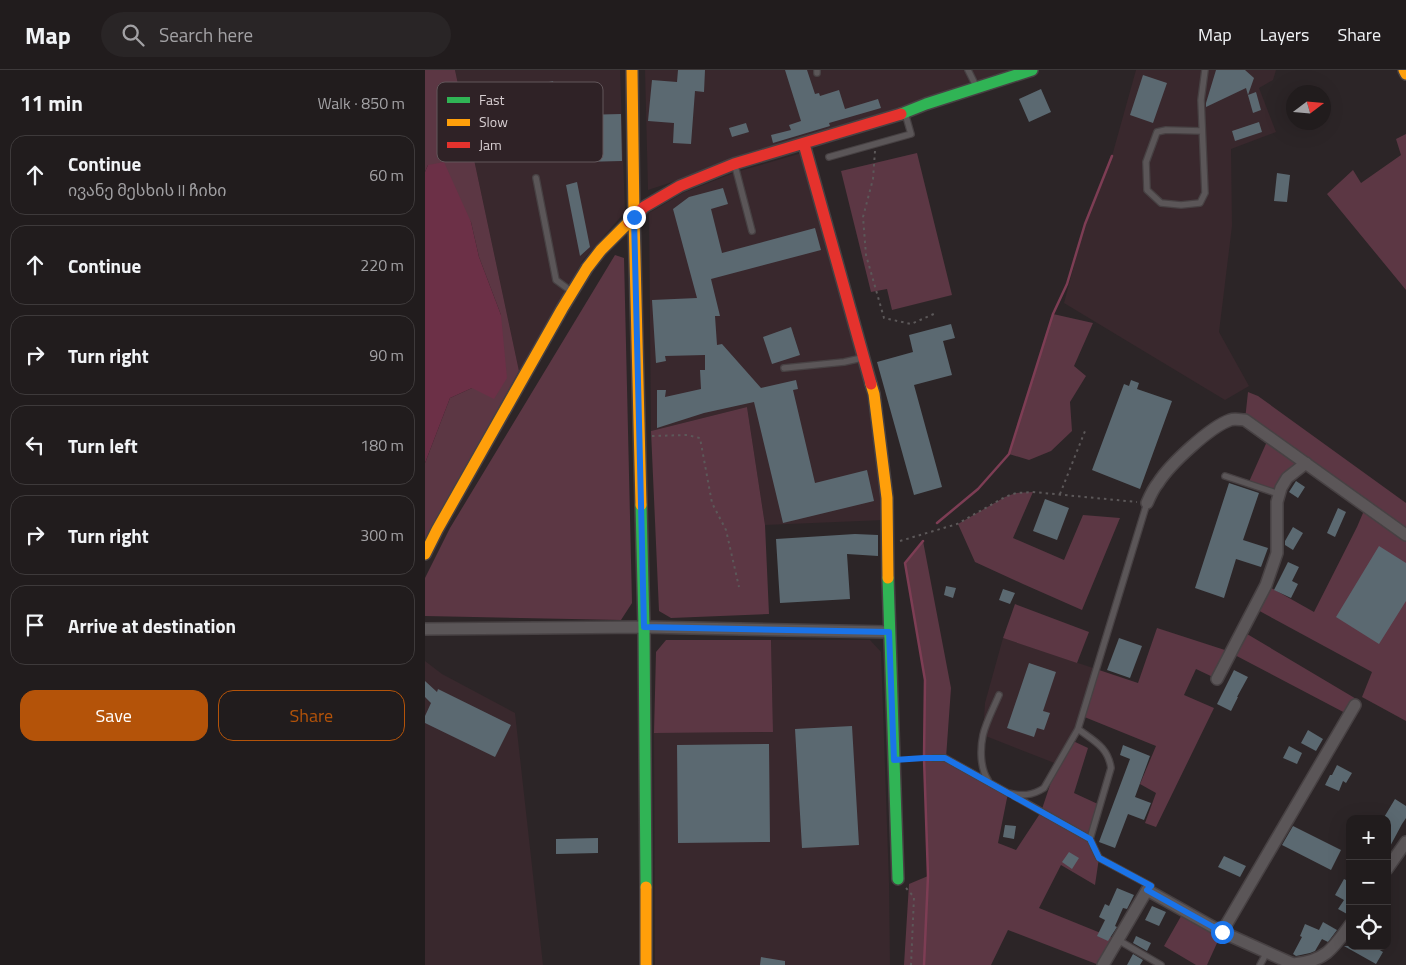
<!DOCTYPE html>
<meta charset="utf-8">
<style>
body{margin:0;font-family:"Titillium Web","Noto Sans Georgian",sans-serif;background:#292526;color:#f1f3f6}
.controls{position:absolute;right:15px;bottom:15px;display:grid;overflow:hidden;border-radius:10px;box-shadow:0 5px 20px #0002}
.controls button{width:45px;height:45px;display:grid;place-items:center;padding:0;border:0;border-bottom:1px solid #3e3a3b;background:#211c1d;color:#f1f3f6;font:25px sans-serif}
.compass{position:absolute;left:861px;top:15px;width:45px;height:45px;border-radius:50%;background:#211c1d;box-shadow:0 5px 20px #0002;rotate:74deg}
.stop{position:absolute;width:15px;height:15px;margin:-11px;border:4px solid #1a73e8;border-radius:50%;background:#fff}
.stop.end{background:#1a73e8;border-color:#fff;box-shadow:0 1px 5px #0008}
.list{margin:0;padding:0;list-style:none}
h2{display:flex;justify-content:space-between;align-items:center;height:65px;margin:0;padding:0 20px;font-size:21px}
h2 small{font-size:16px;font-weight:400;color:#a2a1a4}
.list li{display:grid;grid-template-columns:32px 1fr auto;gap:15px;align-items:center;box-sizing:border-box;height:80px;margin:0 10px 10px;padding:0 10px;border:1px solid #3e3a3b;border-radius:15px}
.list b{display:block;font-size:19px;white-space:nowrap}
.list p{margin:0;font-size:16px;white-space:nowrap;color:#a2a1a4}
.list em{font-size:16px;font-style:normal;color:#a2a1a4}
.actions{display:flex;gap:10px;padding:15px 20px}
.actions a{flex:1;padding:11px 0;border:1px solid #b45309;border-radius:15px;text-align:center;font-size:18px;color:#b45309}
.actions .main{background:#b45309;color:#fff}
.icon{flex:none;width:28px;height:28px;fill:none;stroke:currentColor;stroke-width:2;stroke-linecap:round;stroke-linejoin:round}
.map{position:relative;flex:none;width:981px;height:895px;overflow:hidden}
header{display:flex;align-items:center;gap:30px;box-sizing:border-box;height:70px;padding:0 25px;background:#211c1d;border-bottom:1px solid #3e3a3b}
header strong{font-size:24px}
nav{display:flex;gap:28px;margin-inline-start:auto;font-size:18px}
.search{width:350px;height:45px;background:#292526;display:flex;align-items:center;gap:12px;box-sizing:border-box;padding:0 18px;border-radius:28px;color:#a2a1a4;font-size:19px}
main{display:flex}
aside{flex:1;background:#211c1d}
.map>svg:first-child{display:block}
</style>
<header>
<strong>Map</strong>
<div class="search"><svg class="icon" aria-label="search" viewBox="0 0 24 24"><circle cx="10" cy="10" r="6"/><path d="M15 15l6 6"/></svg>Search here</div>
<nav><a>Map</a><a>Layers</a><a>Share</a></nav>
</header>
<main>
<aside>
<h2>11 min<small>Walk · 850 m</small></h2>
<ul class="list">
<li><svg class="icon" aria-label="ahead" viewBox="0 0 24 24"><path d="M12 20V5M6 11l6-6 6 6"/></svg><div><b>Continue</b><p>ივანე მესხის II ჩიხი</p></div><em>60 m</em></li>
<li><svg class="icon" aria-label="ahead" viewBox="0 0 24 24"><path d="M12 20V5M6 11l6-6 6 6"/></svg><div><b>Continue</b></div><em>220 m</em></li>
<li><svg class="icon" aria-label="right" viewBox="0 0 24 24"><path d="M7 20v-9h11M14 6l5 5-5 5"/></svg><div><b>Turn right</b></div><em>90 m</em></li>
<li><svg class="icon" aria-label="left" viewBox="0 0 24 24"><path d="M17 20v-9H6M10 6l-5 5 5 5"/></svg><div><b>Turn left</b></div><em>180 m</em></li>
<li><svg class="icon" aria-label="right" viewBox="0 0 24 24"><path d="M7 20v-9h11M14 6l5 5-5 5"/></svg><div><b>Turn right</b></div><em>300 m</em></li>
<li><svg class="icon" aria-label="arrive" viewBox="0 0 24 24"><path d="M6 21V4h12l-3 4 3 4H6"/></svg><div><b>Arrive at destination</b></div></li>
</ul>
<div class="actions"><a class="main">Save</a><a>Share</a></div>
</aside>
<div class="map">
<svg width="981" height="895" viewBox="0 0 981 895">
<rect width="100%" height="100%" fill="#2c2527"/>
<path fill="#39282d" d="M30 0H195L200 142 158 190 94 301Z
M220 0H587L223 120Z
M711 0H851L848 10 834 18 851 62 806 79 807 156 794 262 824 316 800 330 639 233 660 154 687 86Z
M377 83 439 303 459 450 340 455 322 337 226 361 224 143 258 123 311 102Z
M578 568 671 599 653 659 632 694 558 665 560 633Z
M346 570H445L456 582 464 813 465 895H230L229 663 348 662Z
M0 591 17 604 90 643 118 895H0Z"/>
<path fill="#5c3744" d="M0 0H30L94 301 0 471V393L25 328 47 318 76 245 54 187 46 152 3 95 0 102Z
M981 64V220L902 124 928 100 936 113 976 85 971 69Z
M492 83 527 225 467 240 462 219 446 222 416 101Z
M190 185 199 188 207 533 196 550 0 546V508L25 458Z
M628 244 668 253 649 296 661 306 645 332 647 361 626 381 604 390 584 384Z
M823 322 833 326 981 433V651L937 627 947 602 829 538 841 515 889 542 932 457 941 436 881 393 854 424 823 414 844 367 820 350Z
M322 337 340 455 344 544 246 548 234 541 226 361Z
M608 422 588 468 639 490 658 445 695 448 657 540 598 514 550 492 533 454 580 427 591 423Z
M498 471 526 618 521 688 583 723 573 773 591 780 616 742 632 694 646 670 663 678 649 723 675 735 665 769 674 788 670 815 636 795 614 838 693 870 674 895 583 860 566 895H479L484 814 503 806 499 688 500 610 480 493Z
M590 534 664 562 652 593 578 568Z
M732 558 806 582 817 561 933 630 924 645 806 583 792 609 771 599 759 625 789 638 731 757 720 753 731 723 715 714 731 676 657 646 671 599 713 613Z
M241 570H346L348 662 229 663 231 582Z
M759 841 797 862 782 895H771L739 876Z"/>
<path fill="#6c3047" d="M19 92 46 152 54 187 76 245 82 308 69 329 47 318 25 328 0 393V102L3 95Z"/>
<g fill="none" stroke-linecap="round" stroke-linejoin="round">
<path stroke="#7d3d54" stroke-width="2.5" d="M512 453 553 419 584 384 628 244 642 214 660 154 687 86
M498 471 480 493 500 610 499 688 503 806 499 895"/>
</g>
<path fill="#5b6971" d="M253 0H280L279 22 270 21 266 74 248 73 249 53 223 51 227 10 252 12Z
M360 0H382L390 24 394 23 395 26 414 20 420 39 453 29 456 38 404 53 405 56 348 73 346 65 366 60 364 55 376 51Z
M791 0H820L829 8 823 25 831 22 836 40 828 43 821 18 781 37V33Z
M718 5 742 13 728 53 705 45Z
M128 11 140 63 49 85 37 33Z
M616 19 626 42 604 52 594 29Z
M196 44 197 91 157 92 156 45Z
M834 52 837 62 810 71 807 61Z
M321 53 324 62 307 67 304 58Z
M852 103 865 105 862 132 849 131Z
M152 112 165 177 155 186 141 115Z
M298 118 303 134 286 139 297 183 390 158 396 180 286 209 295 246H290L292 275 297 274 336 318 371 310 373 319 368 320 390 413 442 400 449 431 358 453 329 332 279 343 232 358V320H241L240 327 276 319 275 300H280V285L240 286 241 291 231 293 227 230 272 228 248 139 264 127Z
M526 254 530 268 518 271 527 305 489 315 517 417 489 425 452 292 488 282 484 265Z
M366 257 375 285 347 294 338 267Z
M706 310 714 313 712 319 747 331 715 419 667 400 699 314 704 316Z
M871 411 880 417 873 428 864 422Z
M804 413 834 423 818 470 843 478 836 497 811 489 799 528 770 518Z
M620 429 644 438 632 470 608 461Z
M913 438 921 442 910 467 902 463Z
M868 457 878 463 868 480 860 475V471Z
M430 464 453 465V486L422 484 425 529 355 533 351 469Z
M954 476 981 493V531L954 574 911 547Z
M863 492 874 497 867 511 873 514 866 528 849 520Z
M521 516 531 518 528 528 519 525Z
M578 519 590 523 585 534 574 530Z
M694 568 717 576 705 608 682 600Z
M604 593 631 602 618 641 625 643 619 660 612 658 609 667 582 658Z
M809 600 823 607 812 627H813L806 641 792 634Z
M0 611 12 622 13 619 86 655 70 687 0 653V646L6 633 0 627Z
M427 656 434 775 377 778 370 659Z
M883 660 898 669 891 681 876 673Z
M344 674 345 772 253 773 252 675Z
M698 675 725 686 710 727 726 733 719 750 703 744 690 778 674 772 705 689 695 685Z
M864 676 877 683 872 694 858 688Z
M912 695 927 703 921 713 918 711 914 721 900 715 905 705H907Z
M970 729 981 736V748L977 754 962 782V749H958Z
M580 755 591 756 589 769 578 767Z
M868 756 916 780 906 800 857 775Z
M173 768V783L131 784V769Z
M644 782 654 788 647 799 637 792Z
M799 786 821 796 815 807 793 797Z
M919 809 925 812V838L922 844 913 839 919 830 910 825Z
M692 818 709 825 702 839 698 838 690 856 692 857 683 871 672 866 680 850 674 847 680 834 684 836Z
M727 836 741 842 734 856 720 850Z
M898 852 912 860 903 872 897 869 890 881 885 883 871 886 868 884 877 867 875 866 880 854 894 860Z
M711 866 726 873 722 881 708 873Z
M919 876H948L958 882 951 894Z
M708 884 718 890 715 895H702Z
M336 887 360 891V895H335Z"/>
<g fill="none" stroke-linecap="round" stroke-linejoin="round">
<defs>
<path id="lane" d="M543 0 551 16
M392 3V0
M777 61 741 60 732 62 721 92 722 120 736 133 756 135 775 133 780 123 776 30 780 0
M404 87 486 64 480 43
M310 96 327 161
M111 108 131 210 146 221
M359 298 419 292 437 288
M800 406 854 424
M653 659C669 671 683 677 686 698L665 769
M509 688H520L583 723C596 726 607 726 619 718L653 659 722 433
M563 710C555 698 555 679 558 665 561 652 569 637 574 625
M589 726 665 769 674 788 726 816 722 820
M693 870 736 895
M835 895 842 882"/>
<path id="street" d="M722 433C725 426 728 419 733 413 745 394 785 357 805 350 810 348 816 350 820 350L981 465
M0 559 219 557 464 562
M792 609 841 515 852 483V432L856 418 862 408 881 393
M962 799 981 772
M797 862 930 635
M678 895 722 820 797 862 868 894C899 892 908 879 925 855"/>
<path id="fast" d="M476 44 501 34 607 0
M216 435 219 557 221 817
M463 508 473 809"/>
<path id="slow" d="M207 0 209 147 216 435
M979 0 981 4
M446 314 449 324 462 428 463 508
M0 484 12 460 137 239 162 198 176 180 204 152
M221 817V895"/>
<path id="jam" d="M379 74 446 314
M204 152 219 137 255 116 309 94 476 44"/>
</defs>
<use href="#lane" stroke="#474143" stroke-width="8"/>
<use href="#street" stroke="#474143" stroke-width="14"/>
<use href="#fast" stroke="#474143" stroke-width="14"/>
<use href="#slow" stroke="#474143" stroke-width="14"/>
<use href="#jam" stroke="#474143" stroke-width="14"/>
<path stroke="#5c5859" stroke-width="2" stroke-dasharray="2.5 4" stroke-linecap="butt" d="M450 81 448 109 438 147 441 185 459 248 486 254 511 243
M227 366 262 365 275 368 287 433 301 460 314 517
M635 424 660 361
M475 471 532 454 580 427 591 423 608 422 712 432
M481 689 501 688
M481 818 489 827 486 895"/>
<use href="#lane" stroke="#5b5658" stroke-width="5.5"/>
<use href="#street" stroke="#5b5658" stroke-width="11"/>
<use href="#fast" stroke="#30b455" stroke-width="11"/>
<use href="#slow" stroke="#ff9f0a" stroke-width="11"/>
<use href="#jam" stroke="#e5322d" stroke-width="11"/>
</g>
<g fill="none" stroke-linecap="round" stroke-linejoin="round">
<path stroke="#1a73e8" stroke-width="6" d="M209 147 219 557 464 562 469 690 499 688H520L665 769 674 788 726 816 722 820 797 862"/>
</g>
<rect x="12" y="12" width="166" height="80" rx="8" fill="#2f2226" stroke="#62565a" stroke-width="1"/>
<rect x="22" y="27" width="23" height="6" fill="#30b455"/>
<rect x="22" y="49" width="23" height="7" fill="#ff9f0a"/>
<rect x="22" y="72" width="23" height="6" fill="#e5322d"/>
<g font-size="14" fill="#d8cfd2">
<text x="54" y="35">Fast</text>
<text x="54" y="57">Slow</text>
<text x="54" y="80">Jam</text>
</g>
</svg>
<div class="controls">
<button>+</button>
<button>−</button>
<button><svg class="icon" aria-label="locate" viewBox="0 0 24 24"><circle cx="12" cy="12" r="6"/><path d="M12 2v4M12 18v4M2 12h4M18 12h4"/></svg></button>
</div>
<svg class="compass" viewBox="-18 -18 36 36"><path d="M0-13l5 13h-10z" fill="#e53935"/><path d="M0 13l5-13h-10z" fill="#a2a1a4"/></svg>
<div class="stop" style="left:797px;top:862px"></div>
<div class="stop end" style="left:209px;top:147px"></div>
</div>
</main>
